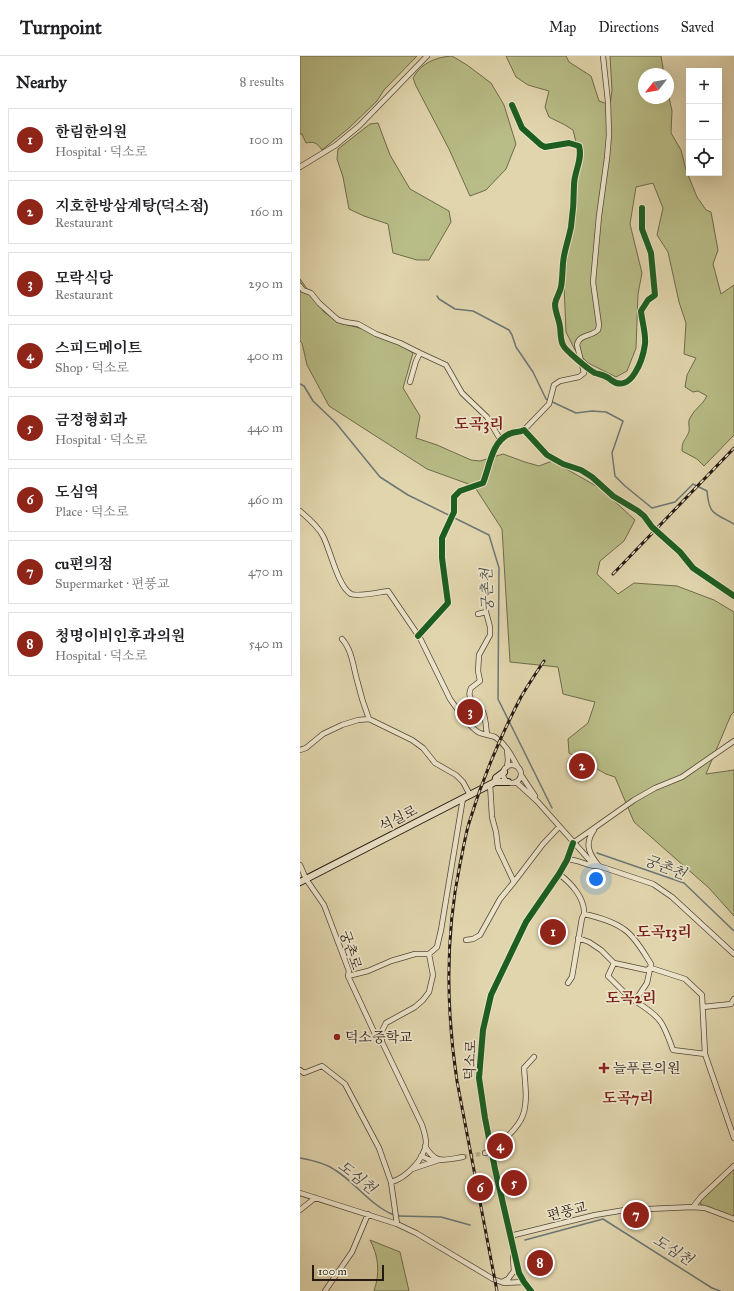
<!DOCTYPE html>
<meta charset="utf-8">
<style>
body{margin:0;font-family:"IM FELL Great Primer","Noto Serif KR",serif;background:#f6f6f6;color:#202124}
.controls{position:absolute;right:12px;top:12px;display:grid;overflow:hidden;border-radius:0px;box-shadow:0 4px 16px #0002}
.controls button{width:36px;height:36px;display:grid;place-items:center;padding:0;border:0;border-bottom:1px solid #e0e0e0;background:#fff;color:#202124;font:20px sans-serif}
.compass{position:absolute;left:338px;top:12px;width:36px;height:36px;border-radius:50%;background:#fff;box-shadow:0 4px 16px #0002;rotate:239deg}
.scale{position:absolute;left:12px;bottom:10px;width:72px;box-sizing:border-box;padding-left:4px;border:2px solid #251913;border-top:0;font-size:11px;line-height:14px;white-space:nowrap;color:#251913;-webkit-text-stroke:3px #ece4ca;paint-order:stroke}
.you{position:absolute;left:296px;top:823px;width:14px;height:14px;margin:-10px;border:3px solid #fff;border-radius:50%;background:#1a73e8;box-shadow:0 0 0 6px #1a73e833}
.badge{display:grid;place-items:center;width:26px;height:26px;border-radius:50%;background:#8f2418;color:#fff;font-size:13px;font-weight:700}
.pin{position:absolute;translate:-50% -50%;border:2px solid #fff;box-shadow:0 1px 4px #0006}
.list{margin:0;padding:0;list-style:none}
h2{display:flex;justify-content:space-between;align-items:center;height:52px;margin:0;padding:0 16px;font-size:17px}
h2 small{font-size:13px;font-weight:400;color:#757577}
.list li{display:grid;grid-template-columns:26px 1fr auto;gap:12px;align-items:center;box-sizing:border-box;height:64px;margin:0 8px 8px;padding:0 8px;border:1px solid #e0e0e0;border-radius:0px}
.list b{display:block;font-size:15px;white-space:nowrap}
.list p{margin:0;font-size:13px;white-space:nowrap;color:#757577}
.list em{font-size:13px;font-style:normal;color:#757577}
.icon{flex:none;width:22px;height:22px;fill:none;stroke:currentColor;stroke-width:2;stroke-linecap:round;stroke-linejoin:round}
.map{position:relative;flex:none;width:434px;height:1235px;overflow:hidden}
header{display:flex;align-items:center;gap:24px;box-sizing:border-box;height:56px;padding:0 20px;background:#fff;border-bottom:1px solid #e0e0e0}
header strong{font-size:19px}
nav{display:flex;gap:22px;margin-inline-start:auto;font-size:14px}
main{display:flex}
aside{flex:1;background:#fff}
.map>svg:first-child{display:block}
</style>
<header>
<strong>Turnpoint</strong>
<nav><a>Map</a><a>Directions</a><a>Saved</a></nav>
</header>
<main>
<aside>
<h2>Nearby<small>8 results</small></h2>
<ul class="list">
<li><span class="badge">1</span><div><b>한림한의원</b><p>Hospital · 덕소로</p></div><em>100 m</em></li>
<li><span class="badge">2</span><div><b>지호한방삼계탕(덕소점)</b><p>Restaurant</p></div><em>160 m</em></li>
<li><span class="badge">3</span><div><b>모락식당</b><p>Restaurant</p></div><em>290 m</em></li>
<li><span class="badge">4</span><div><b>스피드메이트</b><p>Shop · 덕소로</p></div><em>400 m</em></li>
<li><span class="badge">5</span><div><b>금정형회과</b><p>Hospital · 덕소로</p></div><em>440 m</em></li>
<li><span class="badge">6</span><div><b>도심역</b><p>Place · 덕소로</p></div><em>460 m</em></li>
<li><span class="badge">7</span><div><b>cu편의점</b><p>Supermarket · 편풍교</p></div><em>470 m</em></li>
<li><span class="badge">8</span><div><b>청명이비인후과의원</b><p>Hospital · 덕소로</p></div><em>540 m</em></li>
</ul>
</aside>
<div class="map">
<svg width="434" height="1235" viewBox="0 0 434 1235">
<rect width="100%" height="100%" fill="#e1d5ad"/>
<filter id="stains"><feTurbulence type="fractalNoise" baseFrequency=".005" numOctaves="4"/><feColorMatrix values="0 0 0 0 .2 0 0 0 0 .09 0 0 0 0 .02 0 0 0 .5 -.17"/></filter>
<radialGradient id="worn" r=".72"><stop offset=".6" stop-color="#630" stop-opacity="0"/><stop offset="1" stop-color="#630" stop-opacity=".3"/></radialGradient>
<path fill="#b8bc86" stroke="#6e6a4c" d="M0 0H117L84 34 77 45 49 72 22 94C17 87 14 85 6 87L2 78H0Z
M152 0 167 9 191 27 204 49 216 88 206 113 186 134 170 140 149 93 116 30 113 22C121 7 136 1 152 0Z
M206 0H266L269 6 291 20 299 45 310 49 312 34 310 0H361L364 18H344V42H368V37L372 55 371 77 381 94 386 114 397 141 406 154 411 156 418 194 413 208 421 238 434 229V379L404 410 397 403 382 395C382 385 384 386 388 378 391 373 387 367 390 362 394 353 403 349 407 340L398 335 393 336 385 331 387 319 396 302 384 298 386 267 379 246 368 196 357 179 363 152 353 127 336 131 330 168 342 217 338 238 336 292 327 315 316 321 288 307 275 294 266 276 264 229 279 98 273 74 265 69 249 61 245 51 249 35 228 29 216 21Z
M78 67 90 99 110 133 149 155 151 166 129 204H117L93 197 88 168 64 160 49 153 43 121 37 103 38 93 70 68Z
M0 223 24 256 40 267 87 279 113 297 103 332 120 360 116 382 137 389 171 404 180 405 203 398 225 406 239 410 252 405 300 432 335 464 324 485 300 505 297 518 318 538 334 527 377 530 414 544 434 556V656L431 659 406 718 434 714V860L409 832 334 766 315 721 306 718 269 697 268 683 288 667 295 646 263 638 258 611 210 606 202 473 174 430 127 413 29 350 7 309 2 287 0 285Z
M434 1113V1161L400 1148 403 1140Z
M70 1184 100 1196 109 1235H74C80 1217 79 1201 70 1184Z"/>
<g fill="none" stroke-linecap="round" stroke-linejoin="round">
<path stroke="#6b7775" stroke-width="1.5" d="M137 240 139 243 155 253 173 255 209 274 212 279 216 291 233 316 246 343 276 357 292 355 306 356 323 365 312 397 315 420 325 430 352 452 375 446 393 428 407 435C409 459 414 457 434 468
M0 328 4 330 13 345 36 367 80 421 108 439 189 479 199 512 198 643 252 752
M297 797 384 827 434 875
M0 1102C12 1104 25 1107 35 1114 56 1127 71 1150 94 1159
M98 1160 141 1161 170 1169
M225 1184 303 1163 412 1232 420 1235"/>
<path stroke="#bbaf8e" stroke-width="4.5" stroke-dasharray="4.5 2" stroke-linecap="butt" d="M163 1101 185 1097"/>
<defs>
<path id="street" d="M212 49 222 72 241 89 245 91 269 87 279 90C283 103 274 116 274 129 274 143 273 157 271 171 269 181 266 190 264 200 262 210 263 221 261 231 260 237 256 241 255 248 255 256 259 263 260 271 261 277 260 283 263 289 265 294 289 314 295 317 301 319 306 319 311 324 331 339 343 303 345 288 346 277 342 266 341 255L348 244 355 239 351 197 342 173V152
M0 111 36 89 59 70 127 0
M0 230 3 234 11 237 19 247 38 264 45 266 58 268 76 278 100 287 120 297
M110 326 116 305 120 297 146 309 162 337 187 361 200 383
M224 374 249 348 254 329 260 325 279 321 284 317 277 289C279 278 291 281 298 274L299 269 293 226 299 160 307 102 309 79 308 46 303 0
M0 455C8 462 18 470 23 480 30 493 38 531 51 538 58 541 80 536 88 535L120 582 150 643C156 651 171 674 180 677 185 679 191 679 195 681 207 689 212 701 219 713
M178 558 186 556 190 571V579L179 599 178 615 180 625 171 632C165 644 178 647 183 656 186 663 186 672 187 679
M118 580 148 547 142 502V482L154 456V441L160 435 183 427C190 410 191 387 209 378 215 375 219 377 224 374L247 399 263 408 281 414 292 421 313 440 338 455 344 460 352 471 380 496 393 512 434 540
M42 583C52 594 53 610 57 624 60 637 64 650 69 663
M0 694 6 692 23 678 42 669 58 664 69 663 112 684 123 692 135 707 156 719 163 726 170 739
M203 718a9 9 0 1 1 18 0a9 9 0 1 1-18 0Z
M207 711 208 704 207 694
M221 719 235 740
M216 726 237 745 293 808 353 828 372 841 434 898
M294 774C284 788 289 798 299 810
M273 787 334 744 355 732 382 721 434 685
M267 804C277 802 285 810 297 810
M0 809 6 823 24 849 49 915 48 920 75 978 82 986
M259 818C271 827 285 842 284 858 298 861 313 865 325 874 336 882 344 897 351 908L347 927 335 945 329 941 308 920 314 907
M214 826 243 788 259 771
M278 882 289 886 301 894 314 907 346 914 351 912 385 923 402 939 405 998 434 1082
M166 884 173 883 180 879 200 843 214 826 198 792 196 776 192 761 190 728
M48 920 68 915 91 905 115 898H129L137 891 141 874 163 742
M268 927 272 921 282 862 284 858
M335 945C361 961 363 966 373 994L405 998
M403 951 431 948 434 943
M0 1014 4 1017 22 1010 45 1028 79 1092 91 1126 97 1168
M125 1090C136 1109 144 1104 163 1101
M185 1097C195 1095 201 1089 207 1081 213 1075 220 1068 223 1059 228 1045 225 1027 224 1012L234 1001
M121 1100 130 1104H136
M112 1113 139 1104
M91 1126C106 1122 124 1104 126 1087 126 1081 124 1075 122 1069L82 986 81 977 86 967 115 951 123 944 129 936 133 919 129 898
M0 1137 97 1168 116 1177 193 1223 204 1227 224 1226
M393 1151 405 1152 434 1163
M0 1154 15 1142
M210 1180 295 1159 325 1154 393 1151 401 1141 434 1110
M202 1226 208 1223 214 1215 213 1202 214 1198
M25 1235 52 1196 68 1158
M231 1235 224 1226 219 1217 195 1113 185 1062 179 1022 183 974 191 939 226 866 259 818 267 804 273 787"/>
<path id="secondary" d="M195 726 196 722 204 716
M0 826 195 726H208"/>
</defs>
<use href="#street" stroke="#54483a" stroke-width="6"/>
<use href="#secondary" stroke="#251913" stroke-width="8"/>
<use href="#street" stroke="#ece4ca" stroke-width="4.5"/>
<use href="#secondary" stroke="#ece4ca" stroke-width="6"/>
<defs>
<path id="rail" d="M313 518 434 392
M197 1235 157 1025C146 952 145 881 160 808 163 795 165 780 169 767 182 724 200 681 221 641 228 629 236 617 244 605"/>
</defs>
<use href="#rail" stroke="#251913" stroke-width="3"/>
<use href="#rail" stroke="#ece4ca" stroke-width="1.5" stroke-dasharray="4.5" stroke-linecap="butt"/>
<defs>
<path id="cycleway" d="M212 49 222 72 241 89 245 91 269 87 279 90C283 103 274 116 274 129 274 143 273 157 271 171 269 181 266 190 264 200 262 210 263 221 261 231 260 237 256 241 255 248 255 256 259 263 260 271 261 277 260 283 263 289 265 294 289 314 295 317 301 319 306 319 311 324 331 339 343 303 345 288 346 277 342 266 341 255L348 244 355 239 351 197 342 173V152
M118 580 148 547 142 502V482L154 456V441L160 435 183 427C190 410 191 387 209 378 215 375 219 377 224 374L247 399 263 408 281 414 292 421 313 440 338 455 344 460 352 471 380 496 393 512 434 540
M231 1235 224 1226 219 1217 195 1113 185 1062 179 1022 183 974 191 939 226 866 259 818 267 804 273 787"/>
</defs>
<use href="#cycleway" stroke="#ece4ca" stroke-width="8"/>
<use href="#cycleway" stroke="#1b5e20" stroke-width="6"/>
</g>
<g fill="#8f2418" stroke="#ece4ca" stroke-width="1.5">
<circle cx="37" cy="981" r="4"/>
<path d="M302 1006h4v4h4v4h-4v4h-4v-4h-4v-4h4z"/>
</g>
<g text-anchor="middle" stroke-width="3.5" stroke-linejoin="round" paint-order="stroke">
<g font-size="14" fill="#251913" stroke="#ece4ca">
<text transform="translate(98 762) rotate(-27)" y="5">석실로</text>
<text transform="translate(51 894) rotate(71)" y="5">궁촌로</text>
<text transform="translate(170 1004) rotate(-88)" y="5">덕소로</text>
<text transform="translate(267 1155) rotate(-14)" y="5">편풍교</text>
</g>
<g font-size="14" fill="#251913" stroke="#ece4ca" text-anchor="start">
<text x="45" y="986">덕소중학교</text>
<text x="313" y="1017">늘푸른의원</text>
</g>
<g font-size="15" font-weight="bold" fill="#7a1f14" stroke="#ece4ca">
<text x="179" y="373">도곡3리</text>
<text x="364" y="881">도곡13리</text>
<text x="331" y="947">도곡2리</text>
<text x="328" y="1047">도곡7리</text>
</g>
<g font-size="15" font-style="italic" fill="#484844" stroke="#ece4ca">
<text transform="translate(187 534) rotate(-92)" y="5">궁촌천</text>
<text transform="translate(365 811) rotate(21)" y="5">궁촌천</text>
<text transform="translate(57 1121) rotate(38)" y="5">도심천</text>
<text transform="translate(373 1194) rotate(32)" y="5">도심천</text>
</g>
</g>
<rect width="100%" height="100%" filter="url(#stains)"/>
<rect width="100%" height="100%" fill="url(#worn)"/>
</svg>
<div class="controls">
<button>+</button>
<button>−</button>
<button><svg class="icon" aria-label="locate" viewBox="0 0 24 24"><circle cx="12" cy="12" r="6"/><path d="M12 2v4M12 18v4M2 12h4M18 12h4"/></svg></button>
</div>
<svg class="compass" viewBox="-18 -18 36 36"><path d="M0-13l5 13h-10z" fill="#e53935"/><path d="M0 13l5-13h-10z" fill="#757577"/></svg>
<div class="scale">100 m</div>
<div class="you"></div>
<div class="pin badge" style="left:253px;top:876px">1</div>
<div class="pin badge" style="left:282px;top:710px">2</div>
<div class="pin badge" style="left:170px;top:656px">3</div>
<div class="pin badge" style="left:200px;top:1090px">4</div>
<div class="pin badge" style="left:214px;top:1127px">5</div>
<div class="pin badge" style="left:180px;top:1132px">6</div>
<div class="pin badge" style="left:336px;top:1159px">7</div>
<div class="pin badge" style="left:240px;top:1207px">8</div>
</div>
</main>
